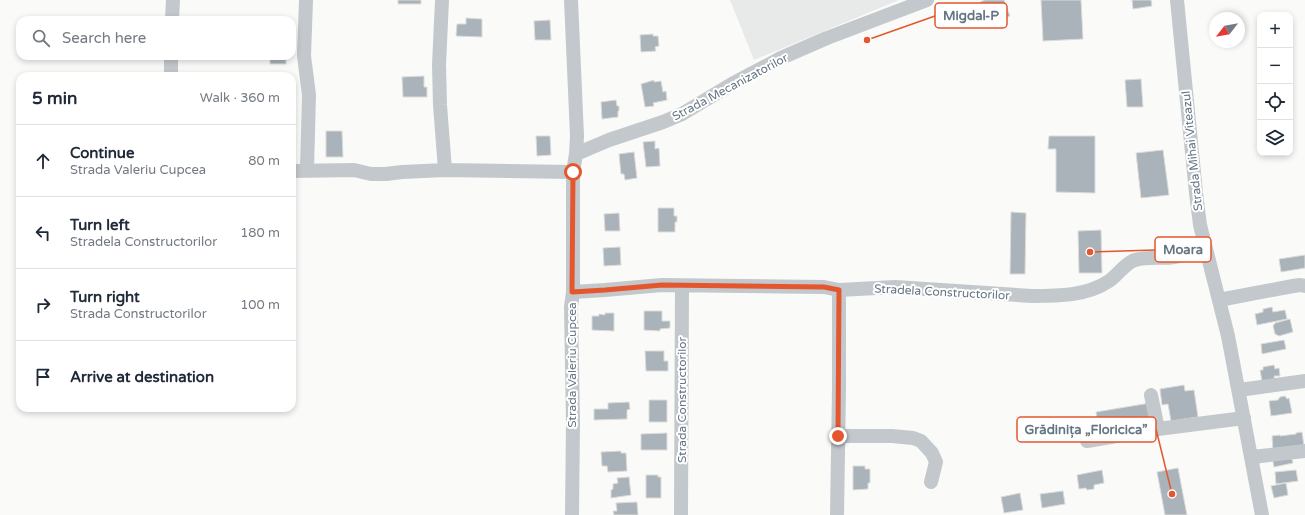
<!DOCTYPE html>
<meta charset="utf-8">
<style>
body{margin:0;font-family:"Varela Round",sans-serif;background:#f6f6f7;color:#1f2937}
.controls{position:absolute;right:12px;top:12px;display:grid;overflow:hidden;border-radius:8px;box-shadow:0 2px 6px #0003}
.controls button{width:36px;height:36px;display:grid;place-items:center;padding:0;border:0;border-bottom:1px solid #e0e1e3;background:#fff;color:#1f2937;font:20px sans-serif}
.compass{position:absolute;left:1209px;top:12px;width:36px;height:36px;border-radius:50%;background:#fff;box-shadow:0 2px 6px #0003;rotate:239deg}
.stop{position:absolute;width:12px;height:12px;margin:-9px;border:3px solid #e4572e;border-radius:50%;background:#fff}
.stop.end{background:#e4572e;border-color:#fff;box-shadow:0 1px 4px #0008}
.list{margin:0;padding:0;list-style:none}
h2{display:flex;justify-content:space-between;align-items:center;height:52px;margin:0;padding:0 16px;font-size:17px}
h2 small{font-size:13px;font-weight:400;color:#747a83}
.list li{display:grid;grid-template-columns:26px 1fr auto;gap:12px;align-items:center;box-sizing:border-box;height:72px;padding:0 16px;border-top:1px solid #e0e1e3}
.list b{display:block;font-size:15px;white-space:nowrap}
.list p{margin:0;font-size:13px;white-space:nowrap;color:#747a83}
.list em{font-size:13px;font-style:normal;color:#747a83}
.icon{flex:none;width:22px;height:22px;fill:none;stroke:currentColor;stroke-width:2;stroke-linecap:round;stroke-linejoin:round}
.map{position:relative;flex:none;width:1305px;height:515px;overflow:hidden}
.search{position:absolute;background:#fff;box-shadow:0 2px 6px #0003;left:16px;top:16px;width:280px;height:44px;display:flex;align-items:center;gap:10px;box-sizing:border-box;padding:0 14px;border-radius:12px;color:#747a83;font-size:15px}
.panel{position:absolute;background:#fff;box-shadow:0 2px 6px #0003;left:16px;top:72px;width:280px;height:340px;border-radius:12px}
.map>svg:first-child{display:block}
</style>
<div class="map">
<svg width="1305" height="515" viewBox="0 0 1305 515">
<rect width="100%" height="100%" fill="#fafaf8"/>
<path fill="#e8e9e9" d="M730 0H899L754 60Z"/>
<path fill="#aab3b9" stroke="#dcdcda" d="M398 0H421V4H398Z
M985 0H1004L1010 16 989 25 980 2Z
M1041 0H1081L1083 39 1043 41Z
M1132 0H1151L1152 6 1133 9Z
M466 18 482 19V37L456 36 457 24H466Z
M550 20 551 40H535L534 21Z
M653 34V36H658L659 46 655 47 656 51 641 52 640 35Z
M270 56H286V64H270Z
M424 76V87H427V97H403L402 77Z
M1141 79 1143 107H1127L1125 80Z
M654 80V82L661 81 663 92 666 91 667 100 653 103 654 106 645 107 641 84Z
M616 100 617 106H619V111H618V117L602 119 601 102Z
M326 131H342L343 157H326Z
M536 136H550L551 155 537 156Z
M1049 136H1095V193L1056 192V149H1048Z
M655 141V149L659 148 660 166 646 167 643 142Z
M1163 150 1169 195 1141 198 1136 153Z
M634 152 637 178 625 180 624 174H621L619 154Z
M658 208H674V216H677V222H675V232H658Z
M1011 212 1026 213 1025 274H1010Z
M619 213 620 231H605L604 214Z
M1101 230 1102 273H1079L1078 231Z
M620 247 621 265 604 266 603 248Z
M1305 255V268L1281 272 1279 259Z
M1272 307 1273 312 1285 310 1287 319 1257 325 1255 314 1263 312V309Z
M644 311H662V321H670V328L660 329V331L644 330Z
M605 313H614V331L592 330V316H599V314L605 315Z
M1290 319 1293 332 1279 336 1275 334 1273 326 1275 323Z
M1284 340 1286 349 1262 354 1261 344Z
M645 351H664V361H668V371H646Z
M1274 365 1275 369 1279 368 1280 376H1274L1275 379 1262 381 1260 370H1263V367Z
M1184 385 1185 391 1194 390 1198 417 1171 421 1168 404 1162 405 1160 389Z
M1285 396 1287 399 1289 398 1292 413 1271 416 1269 401 1278 400 1280 397Z
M649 400H667V422H649Z
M629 402 630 409 627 410V419L594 420V409H608V403Z
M1150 403 1153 422 1099 432 1096 412Z
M1302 432 1304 446 1273 450 1272 436 1280 435V436L1296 434V433Z
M667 433V450H641V434Z
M621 451V453H626L627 471 608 472 607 466H602L601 452Z
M1290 453 1293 463 1274 467 1272 456Z
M853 466H865V469H870V483H868V489L853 490Z
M1178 468 1187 515H1165L1157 472Z
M1102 470 1104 483 1094 485V489L1087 490 1086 488 1079 489 1077 475Z
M1296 470 1298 481 1276 484 1275 472Z
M646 475H658V477H661V498H646Z
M629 477 631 495 611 498V490L613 489V484L618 483 617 478Z
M1286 483 1288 495 1274 498 1271 486Z
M1063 491 1065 504 1042 508 1040 494Z
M1020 493 1023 510 1004 513 1001 497Z
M637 502 638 515H614L613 511H617L616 503Z"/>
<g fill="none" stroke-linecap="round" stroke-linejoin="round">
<path stroke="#c3c8cc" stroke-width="14" d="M306 0 304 56 309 95 307 170
M442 0 439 65 440 105 445 170
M571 0 577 136 576 154 573 172V292L571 307 573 422 572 515
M1177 0 1196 193 1200 225 1228 336 1262 515
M172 20 173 0
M171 76V56
M576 154 609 140 663 122 682 114 732 84 781 58 827 38 927 0
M292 171 354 170 371 174H386L402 172 445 170 573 172
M573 292 605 290 662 285 824 287 839 290 895 287 1032 296C1058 296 1087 296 1109 281 1118 275 1125 263 1135 260 1148 256 1162 259 1175 257 1185 255 1195 252 1205 249
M1219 300 1293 286 1300 285 1305 286
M1239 390 1305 381
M1151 395 1158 429
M838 436H892L913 438 921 441 932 453 936 462 931 482
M1087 441 1158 429 1244 418
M1252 457 1305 451
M681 515 682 286
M837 515 839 389V290"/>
</g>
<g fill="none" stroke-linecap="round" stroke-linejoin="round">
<path stroke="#e4572e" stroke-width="5" d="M573 172 572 292 605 290 662 285 824 287 839 290 838 436"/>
</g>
<g text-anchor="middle" stroke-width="4" stroke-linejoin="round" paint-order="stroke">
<g font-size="12" fill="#657683" stroke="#fff">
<text transform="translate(730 87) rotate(-28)" y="4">Strada Mecanizatorilor</text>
<text transform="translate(1192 151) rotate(-96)" y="4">Strada Mihai Viteazul</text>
<text transform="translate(942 292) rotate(3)" y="4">Stradela Constructorilor</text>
<text transform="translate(572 365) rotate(-90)" y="4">Strada Valeriu Cupcea</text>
<text transform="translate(682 400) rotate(-90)" y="4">Strada Constructorilor</text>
</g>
</g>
<path fill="none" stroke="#e4572e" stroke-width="1.5" d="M867 40L935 16M1090 252L1155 250M1172 494L1156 429"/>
<g fill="#e4572e" stroke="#fff" stroke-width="1.5">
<circle cx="867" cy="40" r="4"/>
<circle cx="1090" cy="252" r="4"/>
<circle cx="1172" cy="494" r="4"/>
</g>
<g fill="#fff" stroke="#e4572e" stroke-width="1.5">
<rect x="935" y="3" width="72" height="25" rx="4"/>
<rect x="1155" y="237" width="56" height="25" rx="4"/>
<rect x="1017" y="417" width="139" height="25" rx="4"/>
</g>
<g font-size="13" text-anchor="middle" font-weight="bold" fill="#657683">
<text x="971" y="20">Migdal-P</text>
<text x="1183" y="254">Moara</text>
<text x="1086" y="434">Grădinița „Floricica”</text>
</g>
</svg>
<div class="controls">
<button>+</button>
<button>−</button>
<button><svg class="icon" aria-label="locate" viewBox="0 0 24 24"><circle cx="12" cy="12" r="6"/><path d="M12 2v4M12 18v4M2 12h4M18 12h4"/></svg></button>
<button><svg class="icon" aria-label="layers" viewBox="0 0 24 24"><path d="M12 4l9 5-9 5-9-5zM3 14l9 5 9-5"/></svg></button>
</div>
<svg class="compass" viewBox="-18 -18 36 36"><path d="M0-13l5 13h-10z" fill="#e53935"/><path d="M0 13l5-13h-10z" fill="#747a83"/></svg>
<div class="stop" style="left:573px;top:172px"></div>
<div class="stop end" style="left:838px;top:436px"></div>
<div class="search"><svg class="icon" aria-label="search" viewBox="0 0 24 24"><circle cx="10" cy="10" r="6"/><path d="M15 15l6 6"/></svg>Search here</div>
<section class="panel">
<h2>5 min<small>Walk · 360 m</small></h2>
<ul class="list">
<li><svg class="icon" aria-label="ahead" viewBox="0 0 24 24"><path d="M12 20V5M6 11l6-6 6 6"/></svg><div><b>Continue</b><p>Strada Valeriu Cupcea</p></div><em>80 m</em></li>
<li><svg class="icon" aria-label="left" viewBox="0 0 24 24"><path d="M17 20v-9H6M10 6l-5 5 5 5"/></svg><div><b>Turn left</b><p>Stradela Constructorilor</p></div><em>180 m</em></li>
<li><svg class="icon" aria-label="right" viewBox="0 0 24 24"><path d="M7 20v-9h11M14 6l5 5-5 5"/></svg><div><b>Turn right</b><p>Strada Constructorilor</p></div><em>100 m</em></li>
<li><svg class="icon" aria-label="arrive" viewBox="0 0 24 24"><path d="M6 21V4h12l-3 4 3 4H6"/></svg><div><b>Arrive at destination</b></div></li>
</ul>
</section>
</div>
